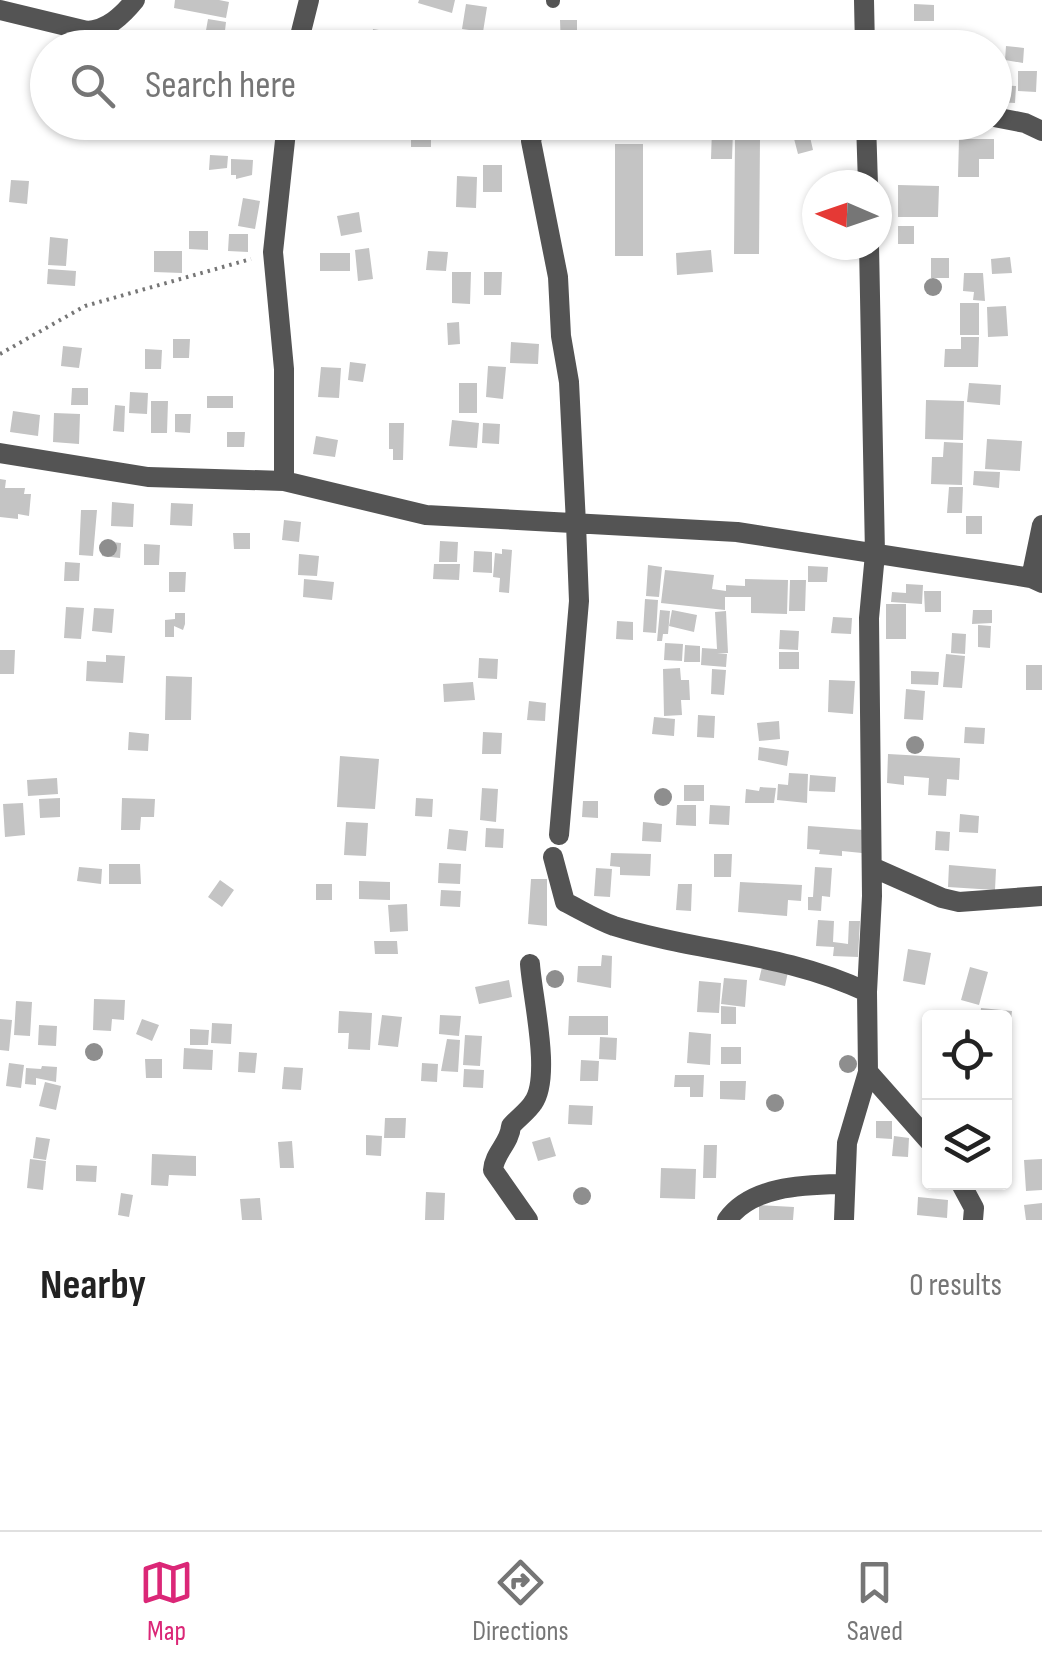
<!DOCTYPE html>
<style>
body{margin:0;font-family:"Sofia Sans Condensed",sans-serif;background:#f2f2f2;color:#222}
.controls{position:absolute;right:30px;bottom:30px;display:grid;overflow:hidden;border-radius:10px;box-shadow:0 2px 8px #0004}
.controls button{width:90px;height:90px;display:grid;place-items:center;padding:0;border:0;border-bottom:2px solid #e0e0e0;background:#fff;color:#222;font:50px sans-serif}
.compass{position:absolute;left:802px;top:170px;width:90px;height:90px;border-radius:50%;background:#fff;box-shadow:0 2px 8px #0004;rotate:272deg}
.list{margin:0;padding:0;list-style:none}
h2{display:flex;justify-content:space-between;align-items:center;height:130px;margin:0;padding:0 40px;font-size:42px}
h2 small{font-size:32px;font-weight:400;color:#767676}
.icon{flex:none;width:55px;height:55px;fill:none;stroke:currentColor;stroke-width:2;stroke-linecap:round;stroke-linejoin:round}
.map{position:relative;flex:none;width:1042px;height:1220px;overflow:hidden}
.search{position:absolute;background:#fff;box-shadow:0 2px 8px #0004;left:30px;right:30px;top:30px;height:110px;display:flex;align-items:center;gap:25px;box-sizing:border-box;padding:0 35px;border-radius:55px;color:#767676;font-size:38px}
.sheet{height:310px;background:#fff}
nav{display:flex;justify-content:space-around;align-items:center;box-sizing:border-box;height:140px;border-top:2px solid #e0e0e0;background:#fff;font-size:28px;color:#767676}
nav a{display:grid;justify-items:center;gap:5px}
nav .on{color:#db2777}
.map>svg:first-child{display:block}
</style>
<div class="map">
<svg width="1042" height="1220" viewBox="0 0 1042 1220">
<rect width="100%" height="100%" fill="#fff"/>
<path fill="#c4c4c4" d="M175 0H219L229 2 226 18 174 8Z
M419 0H455L452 13 418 3Z
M466 4 487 7 483 32 462 29Z
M914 4 934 5V21H914Z
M208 19 226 22 224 39 205 36Z
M560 20H577V48H561Z
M373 29 403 34 401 48H370Z
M905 31 924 33 923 48 904 47Z
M1006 46 1024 48 1023 63 1005 60Z
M1018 71H1037L1036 92 1018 91Z
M998 85 1016 86 1015 103 997 102Z
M411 122H431V147H411Z
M808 128 813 150 798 154 792 131Z
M712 129 733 130 732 159H711Z
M735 138 760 139 759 254H734Z
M959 139H994V159H979V177H958Z
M615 144H643V256H615Z
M210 155 228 156 227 168 209 170Z
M231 159 253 160 252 175 236 179V175H231Z
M483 165H502V192H483Z
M457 176 477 177 476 208 456 207Z
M11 180 29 181 27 204 9 202Z
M898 185 939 186 938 217H898Z
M243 198 260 201 255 229 238 226Z
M359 212 362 232 341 236 337 216Z
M898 226H914V244H898Z
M189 231H208V250L189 249Z
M229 234H248V252L228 251Z
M50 237 68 239 66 266 48 265Z
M369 248 373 279 358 281 355 250Z
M711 250 713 272 677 275 676 253Z
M154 251H182V273L154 272Z
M428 251 448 252 446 271 426 270Z
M320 253H350V271H320Z
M1010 257 1012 273 992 274 991 259Z
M931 258H949V278H931Z
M48 269 76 271 75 286 47 284Z
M452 272H471L470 304 452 303Z
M484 272H502L501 295H484Z
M964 273H983L985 301 973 300 974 292 963 291Z
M960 303H979V335H960Z
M1006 306 1008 336 988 337 987 307Z
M459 322 460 344 448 345 447 323Z
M961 337H979L978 367H944L945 349H961Z
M173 339H190L189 358H173Z
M511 342 539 344 538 364 510 363Z
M63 346 82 348 79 368 61 366Z
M145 349 162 350 161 369H145Z
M350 362 366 364 363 382 348 380Z
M488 366 506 367 503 399 486 397Z
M321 367 341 368 339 398 318 397Z
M459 383H477V413H459Z
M969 383 1001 385 1000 405 967 402Z
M72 388H88V405H71Z
M130 392 148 393 147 414 129 413Z
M207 396H233V408H207Z
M926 400 964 401 963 440 925 439Z
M151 401H168L167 433H151Z
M115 405 125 406 124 432 113 431Z
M13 411 40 415 38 436 10 432Z
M54 413 80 414 79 444 53 442Z
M175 414H191L190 433 175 432Z
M452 420 479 423 477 448 449 446Z
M389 423H404L403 460H393V449H389Z
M483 423 500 424 499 444 482 443Z
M227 432H245L244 447H227Z
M316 436 338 440 335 457 313 454Z
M987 439 1022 441 1020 471 985 469Z
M944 442 963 443 962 485 931 484 932 457H943Z
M974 471 1000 472 999 488 973 485Z
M0 479 6 480 5 488H25L24 494H31L29 516 18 514V519L0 517Z
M949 487H963L962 513H947Z
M112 502 134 504 133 527 111 526Z
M171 503 193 504 192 526 170 525Z
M81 510H97L93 556 79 555Z
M966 516H982V534H966Z
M284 520 301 522 299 542 282 540Z
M233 533H250V549H234Z
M104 541 121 543 120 558 102 556Z
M440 541 458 542 457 562H439Z
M144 544 160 545 159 565H144Z
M502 549 512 550 509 593 499 592 500 578 493 577 495 553 502 554Z
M474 551 492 552V573L473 572Z
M299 554 319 556 317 576 298 575Z
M65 562 80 563 79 581H64Z
M434 564H460L459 580 433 579Z
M648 565 662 567 659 597 646 596Z
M808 566 828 567 827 582H808Z
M665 570 714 575 712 589 726 591V585L745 586V579L788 580 787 614 751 613V597H725V610L661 603Z
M169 572H186L185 592H169Z
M304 579 334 582 332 600 303 597Z
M790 580H806L805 611H789Z
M906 584 923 585 922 604 891 602 892 592 906 593Z
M924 591H941V612H925Z
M645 599 658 600 656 633 643 632Z
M886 604H906V639H886Z
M66 607 84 608 81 639 64 638Z
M94 608 114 609 112 633 92 631Z
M660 610 670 611 668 634H663L662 641H657Z
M672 610 697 615 694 632 669 626Z
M973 610H992V623L972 624Z
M726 611 728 653H717L727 654 726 667 701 665 702 648 717 649 715 612Z
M175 613H185V624L183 630 174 626V637H165V620L175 619Z
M833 617 852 618 851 634 831 633Z
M617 621 633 622V640L616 639Z
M978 625 991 626 990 648 978 647Z
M780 630 799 631 798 650 779 649Z
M952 633 966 634 965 654 951 653Z
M665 643 683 644 682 661 664 660Z
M685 645 700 646V662H684Z
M0 650H15L14 674H0Z
M779 652H799V669H779Z
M946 654 965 656 962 688 943 687Z
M106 655 125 656 123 683 86 681 87 661 106 662Z
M479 658 498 659 497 679 478 678Z
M1026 665H1042V690H1026Z
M680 668 681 680H689L690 700H681L682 715 664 716 663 669Z
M712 669 726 670 724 695 711 694Z
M911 671 939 672 938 685 911 684Z
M166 676 192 677 191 720H165Z
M829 680 855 681 853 714 828 712Z
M473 682 475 700 444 702 443 684Z
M906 689 925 691 923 720 904 719Z
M529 701 546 703 545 721 527 720Z
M698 715 715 716 714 738 697 737Z
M654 717 675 719 674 736 652 734Z
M779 721 780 739 759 741 757 723Z
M965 727 985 728 984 744 964 743Z
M129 732 149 734 148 751 128 750Z
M483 732 502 733 501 754H482Z
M759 747 789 751 787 766 758 760Z
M888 754 960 758 959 780 947 779 946 796 928 795 929 778 904 776V785L887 783Z
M340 756 379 759 375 809 337 807Z
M789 773 808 774 807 803 777 800 778 784 788 785Z
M810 775 836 777 835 792 809 791Z
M57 778 58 794 28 796 27 780Z
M684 785H704V801H684Z
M760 787 776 788 774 803H745L746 789 759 791Z
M482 788 498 789 496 822 480 820Z
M60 798V817L40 818 39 799Z
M122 798 155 799 154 817H141L140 830H121Z
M416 798 433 799 432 817 415 816Z
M583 801H598V818L582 817Z
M23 803 25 835 5 837 3 804Z
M677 805H696V826L676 825Z
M710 805 730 806 729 825 709 824Z
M960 814 979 816 978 833 959 832Z
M346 822 368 823 366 856 344 855Z
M643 822 662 824 661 842 642 841Z
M808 826 864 830 862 853 842 851V856L819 854 820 850 807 849Z
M486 828 504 829 503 848 485 847Z
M449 829 468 831 466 851 447 849Z
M936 831 950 832 949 851 935 850Z
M611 853 651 854 650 876 620 875V867L610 866Z
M714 854H732L731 877H714Z
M439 863 461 864 460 884 438 883Z
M109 864H140L141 884H109Z
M949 865 996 869 995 890 948 887Z
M79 867 102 869 101 884 77 881Z
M815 867 832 868 830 897 822 896 821 911 808 910V897H813Z
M596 868 612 869 610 897 594 896Z
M531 879H547V926L528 924Z
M220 880 234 890 222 907 208 897Z
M359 881 390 882V900L359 899Z
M740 882 802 885 801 901 788 900 787 916 738 912Z
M316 884H332V900H316Z
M678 884H692L691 911 676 910Z
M441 890 461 891 460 907 440 906Z
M407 904 408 931 390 932 388 905Z
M818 920 834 921 833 942 841 943 848 944 849 921H860L858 957 833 956 834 947 816 946Z
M374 941H397L398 954H375Z
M908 949 931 953 925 985 903 981Z
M602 955 612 956 611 988 577 982 578 966H601Z
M762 967 788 972 785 986 759 980Z
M970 967 988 972 979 1005 961 1000Z
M724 978 747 980 745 1007 721 1004Z
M509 980 512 997 479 1004 475 987Z
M699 981 721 983 719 1013 697 1012Z
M94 999 125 1000 124 1020 112 1019 111 1031 93 1030Z
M16 1001 32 1002 30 1036 14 1035Z
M721 1006 736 1007V1024H721Z
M981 1008 1012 1011 1010 1028 1004 1027V1018H980Z
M339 1011 372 1013 370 1050 348 1049 349 1033H338Z
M382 1015 402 1017 398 1047 378 1045Z
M440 1015 461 1016 459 1036 439 1034Z
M569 1016H608V1035H568Z
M0 1019 12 1020 9 1051 0 1050Z
M142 1019 159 1025 152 1041 136 1034Z
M212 1023 232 1024 231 1044 211 1043Z
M39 1025 57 1026 56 1046 38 1045Z
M190 1029 209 1030 208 1045H190Z
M689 1032 711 1034 710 1065 687 1063Z
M465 1035 482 1036 480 1066 463 1065Z
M600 1037 617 1038 616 1060 599 1059Z
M447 1039 460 1040 458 1072 441 1071Z
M721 1047H741V1064H721Z
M184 1048 213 1050 212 1070 183 1069Z
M239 1052 257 1053 255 1073 238 1072Z
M145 1059H162V1078H146Z
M581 1060 599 1061 598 1081H580Z
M9 1063 24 1065 21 1088 6 1086Z
M422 1063 438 1064 437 1082 421 1081Z
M42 1066 57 1067 56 1082 36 1078V1085L25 1084 26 1068 41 1069Z
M284 1067 303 1068 301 1090 282 1089Z
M464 1069 484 1070 483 1088 463 1087Z
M675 1075H704L703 1097H690V1087H674Z
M720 1081H746L745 1100 720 1099Z
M45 1082 61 1086 56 1110 39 1106Z
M569 1105 593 1106 592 1125 568 1124Z
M385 1118H406L405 1138H384Z
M876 1121H892V1139L876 1138Z
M366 1135 382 1136 381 1156 366 1155Z
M894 1136 909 1138 908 1157 892 1156Z
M36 1137 50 1139 46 1160 33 1158Z
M550 1137 556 1156 538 1161 532 1142Z
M292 1141 294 1168H280L278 1142Z
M704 1145H717L716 1178H703Z
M152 1154 196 1156V1176L169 1175 168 1186 151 1185Z
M30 1159 46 1161 43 1190 27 1188Z
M1042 1159V1190L1026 1191 1024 1160Z
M76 1165 97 1166 96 1182 76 1181Z
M661 1168 696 1169 695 1199 660 1198Z
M426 1192 445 1193 444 1220H425Z
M121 1193 133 1195 129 1217 118 1215Z
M918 1197 948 1200 947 1218 917 1215Z
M260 1198 262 1220H242L240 1199Z
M1042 1203V1220H1026L1024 1205Z
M759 1205 794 1207 793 1220H759Z"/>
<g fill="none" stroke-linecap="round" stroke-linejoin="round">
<path stroke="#767676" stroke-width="4" stroke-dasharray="2.5 5" stroke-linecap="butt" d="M0 354 85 306 251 259"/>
<path stroke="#545454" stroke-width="14" d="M553 0V1"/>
<path stroke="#545454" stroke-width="20" d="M864 0 865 48
M0 10 87 31C107 30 122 16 135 0
M297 48 309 0
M994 117 1025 123 1042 131
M536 122 531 141 558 277 561 336 569 382 576 524 579 601 559 835
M866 122 868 185
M0 453 148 477 284 481 426 515 737 532 1031 578 1042 583
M284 481V369L273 252 287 122
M1031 578 1042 525
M553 857 565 902C581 910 597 920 614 926 701 953 782 952 867 992
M872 867 942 898 959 902 1042 896
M868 1072 930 1142
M960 1182 974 1208 973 1220
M528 1220 493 1170C494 1153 510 1143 511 1126 518 1118 528 1111 533 1103 552 1077 532 996 530 964
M727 1220C752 1185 806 1185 844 1184
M844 1220 847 1143 868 1072 867 992 872 896 869 618 875 554 869 245"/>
</g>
<g fill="#8e8e8e">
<circle cx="933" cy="287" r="9"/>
<circle cx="108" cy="548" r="9"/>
<circle cx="915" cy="745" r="9"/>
<circle cx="663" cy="797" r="9"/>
<circle cx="555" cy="979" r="9"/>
<circle cx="94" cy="1052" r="9"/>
<circle cx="848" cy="1064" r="9"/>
<circle cx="775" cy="1103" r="9"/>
<circle cx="582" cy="1196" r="9"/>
</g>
</svg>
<div class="controls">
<button><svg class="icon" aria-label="locate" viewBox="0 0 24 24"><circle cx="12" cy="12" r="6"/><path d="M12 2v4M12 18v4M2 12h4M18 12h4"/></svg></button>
<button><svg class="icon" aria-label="layers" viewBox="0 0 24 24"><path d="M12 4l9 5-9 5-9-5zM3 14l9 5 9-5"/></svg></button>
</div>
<svg class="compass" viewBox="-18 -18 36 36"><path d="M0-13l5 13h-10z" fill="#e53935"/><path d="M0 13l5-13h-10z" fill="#767676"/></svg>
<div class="search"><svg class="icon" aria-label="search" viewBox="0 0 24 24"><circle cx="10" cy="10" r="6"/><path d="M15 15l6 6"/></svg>Search here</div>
</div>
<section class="sheet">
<h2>Nearby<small>0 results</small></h2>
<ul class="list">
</ul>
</section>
<nav>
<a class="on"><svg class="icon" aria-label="map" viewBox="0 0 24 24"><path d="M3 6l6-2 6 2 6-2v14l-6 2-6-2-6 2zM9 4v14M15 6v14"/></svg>Map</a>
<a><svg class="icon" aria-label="directions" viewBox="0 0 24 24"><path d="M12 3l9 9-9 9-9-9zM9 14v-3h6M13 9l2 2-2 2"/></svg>Directions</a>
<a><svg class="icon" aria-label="saved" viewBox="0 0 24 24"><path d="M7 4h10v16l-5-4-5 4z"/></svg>Saved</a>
</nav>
